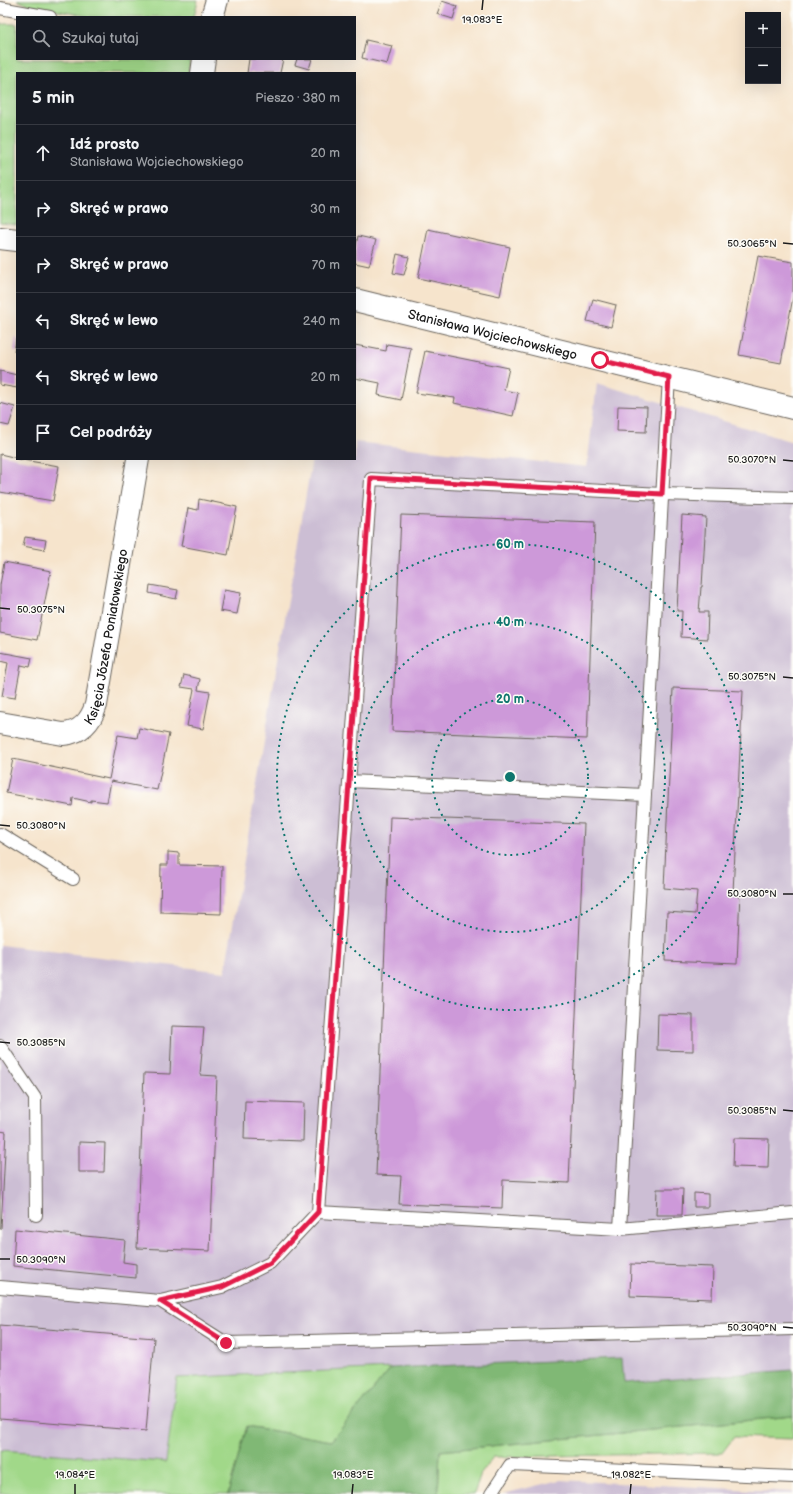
<!DOCTYPE html>
<html lang="pl">
<meta charset="utf-8">
<style>
body{margin:0;font-family:"Balsamiq Sans",sans-serif;background:#242831;color:#f1f3f6}
.controls{position:absolute;right:12px;top:12px;display:grid;overflow:hidden;border-radius:0px;box-shadow:0 4px 16px #0002}
.controls button{width:36px;height:36px;display:grid;place-items:center;padding:0;border:0;border-bottom:1px solid #363941;background:#171b24;color:#f1f3f6;font:20px sans-serif}
.stop{position:absolute;width:12px;height:12px;margin:-9px;border:3px solid #e11d48;border-radius:50%;background:#fff}
.stop.end{background:#e11d48;border-color:#fff;box-shadow:0 1px 4px #0008}
.list{margin:0;padding:0;list-style:none}
h2{display:flex;justify-content:space-between;align-items:center;height:52px;margin:0;padding:0 16px;font-size:17px}
h2 small{font-size:13px;font-weight:400;color:#9ea1a6}
.list li{display:grid;grid-template-columns:26px 1fr auto;gap:12px;align-items:center;box-sizing:border-box;height:56px;padding:0 16px;border-top:1px solid #363941}
.list b{display:block;font-size:15px;white-space:nowrap}
.list p{margin:0;font-size:13px;white-space:nowrap;color:#9ea1a6}
.list em{font-size:13px;font-style:normal;color:#9ea1a6}
.icon{flex:none;width:22px;height:22px;fill:none;stroke:currentColor;stroke-width:2;stroke-linecap:round;stroke-linejoin:round}
.map{position:relative;flex:none;width:793px;height:1494px;overflow:hidden}
.search{position:absolute;background:#171b24;box-shadow:0 4px 16px #0002;left:16px;top:16px;width:340px;height:44px;display:flex;align-items:center;gap:10px;box-sizing:border-box;padding:0 14px;border-radius:0px;color:#9ea1a6;font-size:15px}
.panel{position:absolute;background:#171b24;box-shadow:0 4px 16px #0002;left:16px;top:72px;width:340px;height:388px;border-radius:0px}
.map>svg:first-child{display:block}
</style>
<div class="map">
<svg width="793" height="1494" viewBox="0 0 793 1494">
<rect width="100%" height="100%" fill="#fdfcf7"/>
<filter id="ink" filterUnits="userSpaceOnUse"><feTurbulence type="fractalNoise" baseFrequency=".025" numOctaves="2"/><feDisplacementMap in="SourceGraphic" scale="8" xChannelSelector="R" yChannelSelector="G"/><feConvolveMatrix kernelMatrix="1 2 1 2 8 2 1 2 1" color-interpolation-filters="sRGB"/></filter>
<filter id="wash" filterUnits="userSpaceOnUse"><feTurbulence type="fractalNoise" baseFrequency=".012" numOctaves="4" result="noise"/><feDisplacementMap in="SourceGraphic" scale="16" xChannelSelector="R" yChannelSelector="G"/><feGaussianBlur stdDeviation="0.9" result="paint"/><feColorMatrix in="noise" values="0 0 0 0 0 0 0 0 0 0 0 0 0 0 0 0 0 1.4 0 .05"/><feComposite in="paint" operator="in"/></filter>
<g filter="url(#wash)">
<rect width="100%" height="100%" fill="#f6e4cc"/>
<path fill="#ccbed4" d="M597 383 793 442V1370L624 1383 621 1358 177 1378 166 1462 0 1450V945L225 972 312 459H355V442L587 467Z
M559 1480 793 1492V1494H503Z"/>
<path fill="#a1d889" stroke="#5e7a52" d="M17 0H198L194 17H92L31 6Z
M0 24H17V59L190 60 188 73H17V225L0 223Z
M391 1368 331 1441 247 1426 228 1494H0V1450L166 1462 177 1378Z
M793 1416V1439L734 1437 722 1453 493 1457 481 1473 474 1494H438L440 1451Z"/>
<path fill="#80b875" stroke="#4e6a48" d="M622 1358 624 1383 793 1370V1416L440 1451 438 1494H228L247 1426 331 1441 391 1368Z"/>
<g id="blocks">
<path fill="#cd99d9" d="M442 1 457 6 453 19 437 14Z
M366 40 392 46 387 64 362 58Z
M249 59H283L280 73H247Z
M297 59H312L309 69 295 65Z
M428 229 510 247 500 296 418 278Z
M358 236 376 240 369 266 355 263V250Z
M397 254 409 257 404 275 393 273Z
M758 256 793 262V297L781 363 739 355Z
M593 299 616 305 611 327 587 321Z
M16 338H17V352L14 351Z
M387 344 411 348 401 400 378 395 380 383 355 378V345L386 351Z
M425 351 509 368 504 390 518 393 513 416 454 403 455 398 416 393Z
M0 371 17 375V388L0 385Z
M0 403 15 407 9 426 0 424Z
M618 406 647 407 646 432 617 431Z
M0 454 17 458V459L59 466 53 501 0 492Z
M199 499 237 507 228 555 181 546 188 508 198 510Z
M401 515 595 522 587 739 392 731Z
M682 515 706 517 702 587H701L699 612H708L707 639 681 637 682 611H677Z
M25 537 46 540 44 550 23 546Z
M4 562 51 571 37 640 0 633V585Z
M150 585 178 590 176 599 149 593Z
M224 590 241 593 237 614 220 611Z
M0 652 32 658 30 667 21 665 15 698 2 696 8 663 0 661Z
M184 675 200 679 198 690 210 692 203 729 187 726 194 689 181 687Z
M673 688 743 691 733 892H740L737 964 665 961 667 912 695 914 697 891 664 888Z
M139 728 169 734 157 790 111 781 107 802 91 800V802L73 798 72 806 6 793 13 759 109 779 118 735 137 738Z
M390 817 584 824 569 1183 503 1180 502 1208 399 1204 401 1176 376 1175Z
M168 852 179 853V865L222 866 221 914 160 912 161 865H168Z
M658 1014 693 1015V1051L657 1050Z
M172 1026 204 1027 200 1075 217 1076 210 1251 137 1248 144 1073 170 1074Z
M245 1101 304 1103 303 1141 244 1139Z
M0 1131 6 1132 1 1229H0Z
M734 1138 769 1139 768 1168 733 1167Z
M79 1142 105 1143 104 1172H79Z
M657 1189H683L682 1215H656Z
M694 1193 708 1194V1207H694Z
M15 1229 125 1240 123 1262 136 1264V1278L13 1266Z
M631 1264 713 1267 712 1299 630 1296Z
M0 1325 154 1338 146 1431 0 1419Z"/>
</g>
</g>
<g filter="url(#ink)">
<use href="#blocks" fill-opacity="0" stroke="#68625a" stroke-width="1"/>
<g fill="none" stroke-linecap="round" stroke-linejoin="round">
<defs>
<path id="lane" d="M0 8 50 17
M349 781 645 795
M0 834 73 879
M0 1046 35 1098 36 1215
M318 1212 620 1229 793 1213
M620 1229 669 377
M0 1287 160 1301 222 1287 270 1263 318 1212 371 479 662 494 793 498
M160 1301 226 1343 793 1329
M491 1494 510 1465 793 1477"/>
<g id="street">
<path d="M212 17 217 0"/>
<path d="M202 73 204 59"/>
<path d="M0 238 17 240"/>
<path id="s1" d="M355 300 793 408"/>
<path id="s2" d="M0 723 63 734C81 733 91 721 96 705L138 459"/>
</g>
</defs>
<use href="#lane" stroke="#68625a" stroke-width="14"/>
<use href="#street" stroke="#68625a" stroke-width="24"/>
<use href="#lane" stroke="#fff" stroke-width="12"/>
<use href="#street" stroke="#fff" stroke-width="22"/>
</g>
</g>
<g fill="none" stroke-linecap="round" stroke-linejoin="round" filter="url(#ink)">
<path stroke="#e11d48" stroke-width="5" d="M226 1343 160 1301 222 1287 270 1263 318 1212 371 478 662 494 669 377 600 360"/>
</g>
<path fill="none" stroke="#1c1c1c" stroke-width="1.5" d="M482 10 483 0M783 243 793 244M783 460 793 461M0 608 10 609M783 677 793 678M0 825 10 826M783 894H793M0 1042 10 1043M783 1110 793 1111M0 1259H10M783 1327 793 1328M75 1494V1484M352 1494 353 1484M630 1494 631 1484"/>
<g fill="none" stroke="#0f766e" stroke-width="2" stroke-dasharray="2 4">
<circle cx="510" cy="777" r="78"/>
<circle cx="510" cy="777" r="155"/>
<circle cx="510" cy="777" r="233"/>
</g>
<g text-anchor="middle" stroke-width="3" stroke-linejoin="round" paint-order="stroke">
<g font-size="13" fill="#1c1c1c" stroke="#fdfcf7">
<text dy="5" stroke="none"><textPath href="#s1" startOffset="142">Stanisława Wojciechowskiego</textPath></text>
<text dy="5" stroke="none"><textPath href="#s2" startOffset="180">Księcia Józefa Poniatowskiego</textPath></text>
</g>
</g>
<g font-size="10" text-anchor="middle" fill="#1c1c1c" stroke="#fdfcf7" stroke-width="3" stroke-linejoin="round" paint-order="stroke">
<text x="482" y="23">19.083°E</text>
<text x="752" y="247">50.3065°N</text>
<text x="752" y="463">50.3070°N</text>
<text x="41" y="613">50.3075°N</text>
<text x="752" y="680">50.3075°N</text>
<text x="41" y="829">50.3080°N</text>
<text x="752" y="897">50.3080°N</text>
<text x="41" y="1046">50.3085°N</text>
<text x="752" y="1114">50.3085°N</text>
<text x="41" y="1263">50.3090°N</text>
<text x="752" y="1331">50.3090°N</text>
<text x="75" y="1478">19.084°E</text>
<text x="353" y="1478">19.083°E</text>
<text x="631" y="1478">19.082°E</text>
</g>
<circle cx="510" cy="777" r="6" fill="#0f766e" stroke="#fdfcf7" stroke-width="2"/>
<g font-size="12" text-anchor="middle" font-weight="bold" fill="#0f766e" stroke="#fdfcf7" stroke-width="3" stroke-linejoin="round" paint-order="stroke">
<text x="510" y="548">60 m</text>
<text x="510" y="626">40 m</text>
<text x="510" y="703">20 m</text>
</g>
</svg>
<div class="controls">
<button>+</button>
<button>−</button>
</div>
<div class="stop" style="left:600px;top:360px"></div>
<div class="stop end" style="left:226px;top:1343px"></div>
<div class="search"><svg class="icon" aria-label="search" viewBox="0 0 24 24"><circle cx="10" cy="10" r="6"/><path d="M15 15l6 6"/></svg>Szukaj tutaj</div>
<section class="panel">
<h2>5 min<small>Pieszo · 380 m</small></h2>
<ul class="list">
<li><svg class="icon" aria-label="ahead" viewBox="0 0 24 24"><path d="M12 20V5M6 11l6-6 6 6"/></svg><div><b>Idź prosto</b><p>Stanisława Wojciechowskiego</p></div><em>20 m</em></li>
<li><svg class="icon" aria-label="right" viewBox="0 0 24 24"><path d="M7 20v-9h11M14 6l5 5-5 5"/></svg><div><b>Skręć w prawo</b></div><em>30 m</em></li>
<li><svg class="icon" aria-label="right" viewBox="0 0 24 24"><path d="M7 20v-9h11M14 6l5 5-5 5"/></svg><div><b>Skręć w prawo</b></div><em>70 m</em></li>
<li><svg class="icon" aria-label="left" viewBox="0 0 24 24"><path d="M17 20v-9H6M10 6l-5 5 5 5"/></svg><div><b>Skręć w lewo</b></div><em>240 m</em></li>
<li><svg class="icon" aria-label="left" viewBox="0 0 24 24"><path d="M17 20v-9H6M10 6l-5 5 5 5"/></svg><div><b>Skręć w lewo</b></div><em>20 m</em></li>
<li><svg class="icon" aria-label="arrive" viewBox="0 0 24 24"><path d="M6 21V4h12l-3 4 3 4H6"/></svg><div><b>Cel podróży</b></div></li>
</ul>
</section>
</div>
